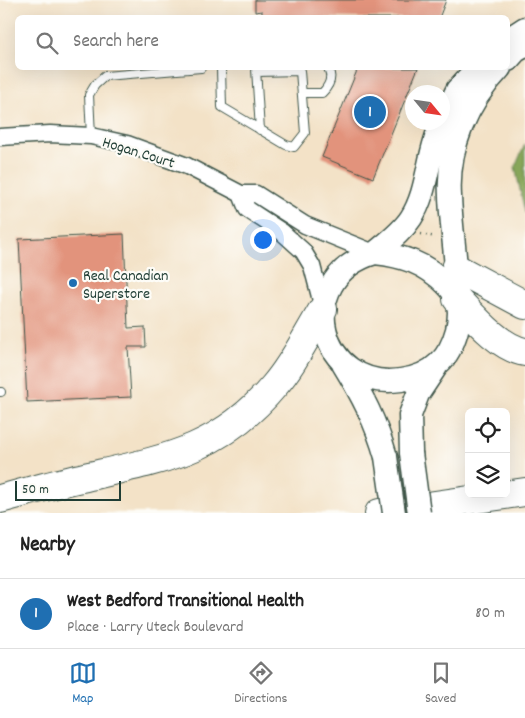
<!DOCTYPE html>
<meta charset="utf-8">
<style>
body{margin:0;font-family:Dekko,sans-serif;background:#f6f6f6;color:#222}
.controls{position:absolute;right:15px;bottom:15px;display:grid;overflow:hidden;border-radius:8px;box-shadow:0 5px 20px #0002}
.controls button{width:45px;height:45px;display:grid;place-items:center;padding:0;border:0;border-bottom:1px solid #e0e0e0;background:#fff;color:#222;font:25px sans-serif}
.compass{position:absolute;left:405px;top:85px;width:45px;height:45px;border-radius:50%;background:#fff;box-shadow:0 5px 20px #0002;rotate:119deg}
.scale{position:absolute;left:15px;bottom:12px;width:106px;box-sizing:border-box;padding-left:5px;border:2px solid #1f3d34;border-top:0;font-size:14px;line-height:18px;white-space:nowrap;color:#1f3d34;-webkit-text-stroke:4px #fdfcf7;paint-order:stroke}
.you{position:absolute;left:262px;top:239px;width:18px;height:18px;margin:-12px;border:4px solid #fff;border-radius:50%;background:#1a73e8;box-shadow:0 0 0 8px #1a73e833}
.badge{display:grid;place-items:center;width:32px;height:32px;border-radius:50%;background:#1f6fb2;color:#fff;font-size:16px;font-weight:700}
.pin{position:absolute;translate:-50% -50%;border:2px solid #fff;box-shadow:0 1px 5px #0006}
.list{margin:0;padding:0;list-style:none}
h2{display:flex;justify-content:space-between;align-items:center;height:65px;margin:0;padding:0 20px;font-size:21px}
h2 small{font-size:16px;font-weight:400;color:#767676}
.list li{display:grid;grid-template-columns:32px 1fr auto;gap:15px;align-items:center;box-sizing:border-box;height:70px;padding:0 20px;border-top:1px solid #e0e0e0}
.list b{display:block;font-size:19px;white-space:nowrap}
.list p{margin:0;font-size:16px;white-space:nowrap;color:#767676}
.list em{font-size:16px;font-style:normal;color:#767676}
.icon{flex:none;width:28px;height:28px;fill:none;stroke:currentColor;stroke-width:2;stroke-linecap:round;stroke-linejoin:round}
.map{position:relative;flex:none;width:525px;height:513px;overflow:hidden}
.search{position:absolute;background:#fff;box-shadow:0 5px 20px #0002;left:15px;right:15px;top:15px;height:55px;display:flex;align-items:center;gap:12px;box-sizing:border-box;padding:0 18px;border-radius:8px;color:#767676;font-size:19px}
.sheet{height:135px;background:#fff}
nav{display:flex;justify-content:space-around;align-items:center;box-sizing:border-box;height:70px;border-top:1px solid #e0e0e0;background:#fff;font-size:14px;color:#767676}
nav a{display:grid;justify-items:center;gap:2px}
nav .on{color:#1f6fb2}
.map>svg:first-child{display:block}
</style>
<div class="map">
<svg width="525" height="513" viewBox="0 0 525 513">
<rect width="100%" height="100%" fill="#fdfcf7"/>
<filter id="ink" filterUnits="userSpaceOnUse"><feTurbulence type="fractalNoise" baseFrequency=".02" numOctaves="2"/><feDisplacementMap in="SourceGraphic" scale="10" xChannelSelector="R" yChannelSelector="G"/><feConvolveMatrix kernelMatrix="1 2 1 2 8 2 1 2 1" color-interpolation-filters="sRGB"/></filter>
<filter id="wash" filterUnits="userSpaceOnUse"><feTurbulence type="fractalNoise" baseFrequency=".0096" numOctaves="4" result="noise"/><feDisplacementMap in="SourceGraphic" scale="20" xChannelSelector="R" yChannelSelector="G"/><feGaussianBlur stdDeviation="1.12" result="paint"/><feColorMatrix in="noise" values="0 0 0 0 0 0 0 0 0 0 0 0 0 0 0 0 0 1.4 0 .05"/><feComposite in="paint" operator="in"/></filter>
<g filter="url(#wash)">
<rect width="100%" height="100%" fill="#f3e2c7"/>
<path fill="#87a65a" stroke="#537247" d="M525 144V213L515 167Z"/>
<g id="blocks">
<path fill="#e2937c" d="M255 0H446L439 18H262V11L255 12Z
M358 68H418L373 178 322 157Z
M124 234 128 328 145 327 146 347H128L131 397 27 402 19 239Z"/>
</g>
</g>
<g filter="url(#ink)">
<use href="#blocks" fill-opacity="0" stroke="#3f564a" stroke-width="1"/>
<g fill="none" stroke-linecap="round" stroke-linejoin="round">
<defs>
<path id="service" d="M221 68 222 107 286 145 294 147 305 133 300 71 257 72
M256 69 260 130
M302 93H322C330 85 333 77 328 68
M91 136 89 95 95 85 105 76 201 68
M0 392H1"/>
<path id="minor" d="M0 137 50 134 91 136 127 144 187 166 241 194H256L305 225 374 253
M241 194 247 209 282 232 303 251 312 266 323 308"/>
<path id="secondary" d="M508 39 525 28
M508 60 516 51 525 46
M442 121 457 90 477 68
M375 253C403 256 425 263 446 284 450 288 455 294 457 299 460 308 459 320 457 330 454 341 448 355 439 363 429 373 415 378 401 380 319 392 290 278 375 253Z
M375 253C388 242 402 232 411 218 429 190 427 153 442 122
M457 284C456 255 451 226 450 196 447 148 467 102 500 68
M343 364C362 395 376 422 386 457
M411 453 410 415 418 394 436 367"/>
<path id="motorway" d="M456 268 525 305
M457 299C474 317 500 348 525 352
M0 499C27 492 53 484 81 478 160 460 219 452 274 386 294 363 307 335 323 309
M379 513 525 492"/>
</defs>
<use href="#service" stroke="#3f564a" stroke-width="10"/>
<use href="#minor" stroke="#3f564a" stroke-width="19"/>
<use href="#secondary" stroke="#3f564a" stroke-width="25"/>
<use href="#motorway" stroke="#3f564a" stroke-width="30"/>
<path stroke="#3f564a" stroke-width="2.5" stroke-dasharray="1 4" stroke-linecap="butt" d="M421 234 435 237"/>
<use href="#service" stroke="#fff" stroke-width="8"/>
<use href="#minor" stroke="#fff" stroke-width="16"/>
<use href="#secondary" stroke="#fff" stroke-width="22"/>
<use href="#motorway" stroke="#fff" stroke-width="28"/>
<defs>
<path id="secondary-bridge" d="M411 453 419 513
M386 457 394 513"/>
</defs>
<use href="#secondary-bridge" stroke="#3f564a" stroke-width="25" stroke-linecap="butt"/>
<use href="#secondary-bridge" stroke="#fff" stroke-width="22"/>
</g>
</g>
<circle fill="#1f6fb2" stroke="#fdfcf7" stroke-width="2" cx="73" cy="283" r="5"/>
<g text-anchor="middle" stroke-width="4.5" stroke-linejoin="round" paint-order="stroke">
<g font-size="16" fill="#1f3d34" stroke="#fdfcf7">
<text transform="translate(139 151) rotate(17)" y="6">Hogan Court</text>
</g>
<g font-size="16" fill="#1f3d34" stroke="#fdfcf7" text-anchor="start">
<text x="83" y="280">Real Canadian<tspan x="83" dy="18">Superstore</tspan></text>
</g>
</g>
</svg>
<div class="controls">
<button><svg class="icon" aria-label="locate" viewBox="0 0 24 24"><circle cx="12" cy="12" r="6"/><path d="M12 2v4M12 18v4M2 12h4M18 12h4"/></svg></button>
<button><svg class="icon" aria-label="layers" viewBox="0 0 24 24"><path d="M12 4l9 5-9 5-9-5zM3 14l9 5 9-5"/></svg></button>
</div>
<svg class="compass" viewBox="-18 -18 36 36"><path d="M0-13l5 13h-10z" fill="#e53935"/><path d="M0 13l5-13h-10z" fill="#767676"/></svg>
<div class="scale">50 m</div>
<div class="you"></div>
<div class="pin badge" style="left:370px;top:112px">1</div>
<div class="search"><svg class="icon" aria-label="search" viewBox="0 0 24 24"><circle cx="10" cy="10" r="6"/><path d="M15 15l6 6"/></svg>Search here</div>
</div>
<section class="sheet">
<h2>Nearby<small></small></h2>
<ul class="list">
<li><span class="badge">1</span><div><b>West Bedford Transitional Health</b><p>Place · Larry Uteck Boulevard</p></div><em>80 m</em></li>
</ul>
</section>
<nav>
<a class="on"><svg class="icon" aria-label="map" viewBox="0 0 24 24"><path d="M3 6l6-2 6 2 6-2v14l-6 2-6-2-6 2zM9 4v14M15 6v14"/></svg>Map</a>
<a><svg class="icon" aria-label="directions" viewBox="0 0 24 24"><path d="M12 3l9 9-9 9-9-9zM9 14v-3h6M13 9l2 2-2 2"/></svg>Directions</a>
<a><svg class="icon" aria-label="saved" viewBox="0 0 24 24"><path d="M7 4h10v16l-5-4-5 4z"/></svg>Saved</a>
</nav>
